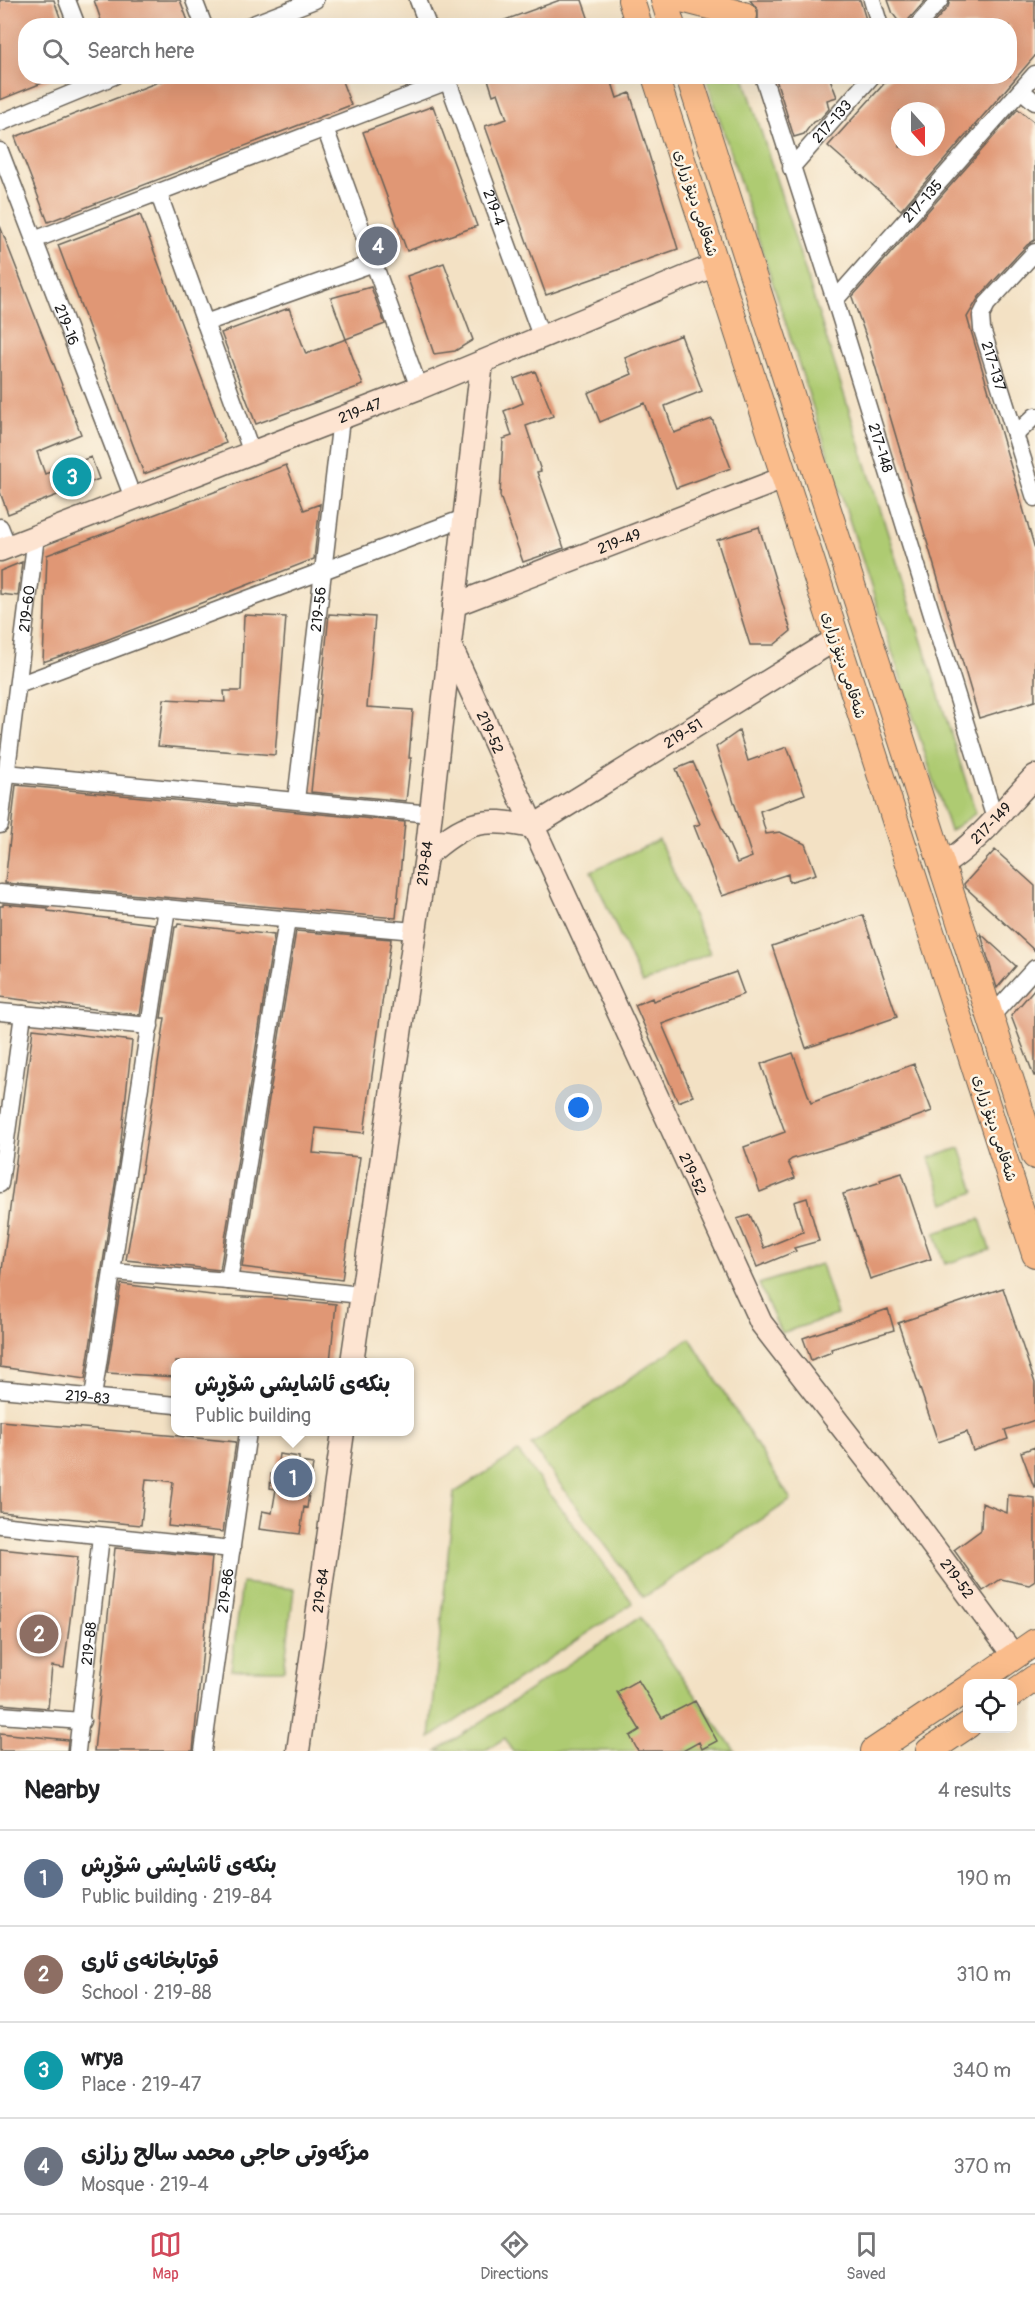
<!DOCTYPE html>
<meta charset="utf-8">
<style>
body{margin:0;font-family:Pangolin,"Playpen Sans Arabic",sans-serif;background:#f2f2f2;color:#202124}
.controls{position:absolute;right:18px;bottom:18px;display:grid;overflow:hidden;border-radius:12px;box-shadow:0 6px 24px #0002}
.controls button{width:54px;height:54px;display:grid;place-items:center;padding:0;border:0;border-bottom:2px solid #e0e0e0;background:#fff;color:#202124;font:30px sans-serif}
.compass{position:absolute;left:891px;top:102px;width:54px;height:54px;border-radius:50%;background:#fff;box-shadow:0 6px 24px #0002;rotate:159deg}
.you{position:absolute;left:579px;top:1108px;width:21px;height:21px;margin:-15px;border:4px solid #fff;border-radius:50%;background:#1a73e8;box-shadow:0 0 0 9px #1a73e833}
.badge{display:grid;place-items:center;width:39px;height:39px;border-radius:50%;background:#d1495b;color:#fff;font-size:20px;font-weight:700}
.pin{position:absolute;translate:-50% -50%;border:3px solid #fff;box-shadow:0 2px 6px #0006}
.popup{position:absolute;left:171px;top:1358px;width:243px;height:78px;box-sizing:border-box;display:grid;place-content:center;border-radius:12px;background:#fff;filter:drop-shadow(0 2px 4px #0005);font-size:20px;white-space:nowrap;color:#757577}
.popup b{font-size:22px;color:#202124}
.popup::after{content:'';position:absolute;left:50%;top:100%;margin-left:-12px;border:12px solid transparent;border-top-color:#fff}
.list{margin:0;padding:0;list-style:none}
h2{display:flex;justify-content:space-between;align-items:center;height:78px;margin:0;padding:0 24px;font-size:26px}
h2 small{font-size:20px;font-weight:400;color:#757577}
.list li{display:grid;grid-template-columns:39px 1fr auto;gap:18px;align-items:center;box-sizing:border-box;height:96px;padding:0 24px;border-top:2px solid #e0e0e0}
.list b{display:block;font-size:22px;white-space:nowrap}
.list p{margin:0;font-size:20px;white-space:nowrap;color:#757577}
.list em{font-size:20px;font-style:normal;color:#757577}
.icon{flex:none;width:33px;height:33px;fill:none;stroke:currentColor;stroke-width:2;stroke-linecap:round;stroke-linejoin:round}
.map{position:relative;flex:none;width:1035px;height:1751px;overflow:hidden}
.search{position:absolute;background:#fff;box-shadow:0 6px 24px #0002;left:18px;right:18px;top:18px;height:66px;display:flex;align-items:center;gap:15px;box-sizing:border-box;padding:0 21px;border-radius:24px;color:#757577;font-size:22px}
.sheet{height:462px;background:#fff}
nav{display:flex;justify-content:space-around;align-items:center;box-sizing:border-box;height:84px;border-top:2px solid #e0e0e0;background:#fff;font-size:16px;color:#757577}
nav a{display:grid;justify-items:center;gap:3px}
nav .on{color:#d1495b}
.map>svg:first-child{display:block}
</style>
<div class="map">
<svg width="1035" height="1751" viewBox="0 0 1035 1751">
<rect width="100%" height="100%" fill="#fcf5e5"/>
<filter id="ink" filterUnits="userSpaceOnUse"><feTurbulence type="fractalNoise" baseFrequency=".0167" numOctaves="2"/><feDisplacementMap in="SourceGraphic" scale="12" xChannelSelector="R" yChannelSelector="G"/><feConvolveMatrix kernelMatrix="1 2 1 2 8 2 1 2 1" color-interpolation-filters="sRGB"/></filter>
<filter id="wash" filterUnits="userSpaceOnUse"><feTurbulence type="fractalNoise" baseFrequency=".008" numOctaves="4" result="noise"/><feDisplacementMap in="SourceGraphic" scale="24" xChannelSelector="R" yChannelSelector="G"/><feGaussianBlur stdDeviation="1.35" result="paint"/><feColorMatrix in="noise" values="0 0 0 0 0 0 0 0 0 0 0 0 0 0 0 0 0 1.4 0 .05"/><feComposite in="paint" operator="in"/></filter>
<g filter="url(#wash)">
<rect width="100%" height="100%" fill="#f3e1c4"/>
<path fill="#aecb72" stroke="#657447" stroke-width="1.5" d="M706 77H744L976 813 950 831Z
M659 840 710 953 642 984 591 871Z
M960 1148 975 1192 944 1203 929 1158Z
M980 1219 990 1250 945 1264 935 1233Z
M821 1264 837 1315 781 1333 759 1284Z
M690 1338 791 1500 644 1597 531 1445Z
M518 1452 633 1603 430 1738 454 1493Z
M242 1583 294 1589 284 1670H231Z
M640 1617 735 1751H513L505 1738 484 1751H437Z"/>
<g id="blocks">
<path fill="#e09774" fill-rule="evenodd" d="M0 0H54L63 26H26V76L57 77 0 100Z
M94 0H180L190 26H103Z
M560 0H582L591 26H494V24Z
M750 0H860L868 26H758V10Z
M888 0H926L909 19 907 26H902L893 14Z
M950 0H1035V56L901 210 828 146 891 76H1010V26H931L948 7ZM900 111H936V147H900Z
M174 76H340L351 105 48 222 15 137Z
M487 76H610L617 98 630 93 678 249 546 295 485 126 507 119 498 93 493 95Z
M775 76H829L837 97 827 100 829 109 820 119 813 122 804 134 794 137Z
M433 106 477 226 407 251 363 132Z
M1018 109 1035 123V240L1027 245 979 297 967 317 1035 549V701L979 718 869 345 852 297Z
M140 214 226 443 144 474 58 245Z
M0 226 81 434 37 452 45 474 91 457 99 479 8 514 0 492Z
M444 263 473 340 455 351 434 354 407 276Z
M371 287 385 324 346 339 331 298Z
M289 308 306 354 346 339 363 385 256 424 221 333Z
M681 335 702 391 665 406 674 433 712 419 731 468 676 488 645 403 600 422 588 393 632 374 625 358Z
M535 371 553 416 526 426 541 471 537 472 564 548 523 562 500 496 503 439 512 436 504 411 523 403 514 379Z
M286 465 304 510 320 504 314 559 91 646 43 662 47 555Z
M759 527 791 631 774 645H750L717 540Z
M22 562 18 596 0 594V571Z
M329 614 375 617 367 707 413 710 409 758H411L406 801 311 792Z
M244 615 286 617 275 755 158 746 164 699 225 702 224 691H241Z
M739 731 748 761 787 747 805 794 760 811 766 834 780 832 805 844 816 874 789 882 788 874 722 896 694 826 700 824 676 769 693 762 737 863 752 857 716 747Z
M16 785 405 822 396 918 5 883Z
M995 850 1035 886V951L965 887 964 884Z
M3 904 48 908V911L154 924 140 1015 0 997V906H3Z
M863 915 897 1017 806 1048 772 946Z
M178 924 274 935 220 1270 126 1260 140 1183 165 1018H161L175 927H177Z
M296 931 391 939 364 1133 316 1128 313 1153 360 1157 342 1280 242 1267Z
M981 934 1016 966 997 988 988 959Z
M736 972 744 994 662 1024 693 1096 678 1102 635 1005 652 998 653 1001Z
M1035 988V1076H1034L1011 1016Z
M33 1029 132 1041 119 1158 85 1379 0 1367V1286Z
M793 1053 811 1103 914 1064 932 1111 848 1142 792 1159 788 1162 795 1178 760 1192 744 1147 785 1132 761 1064Z
M902 1173 931 1259 870 1279 843 1194 881 1182 880 1180Z
M807 1198 819 1241 794 1248 796 1251 757 1267 737 1219 750 1215 764 1248 803 1232 794 1202Z
M121 1284 220 1296 272 1298 336 1304 330 1362H176V1377L107 1373Z
M1003 1288 1035 1383V1420L1005 1430 1008 1439 973 1451 967 1432 938 1442 898 1323Z
M888 1309 894 1330 831 1349 832 1352 811 1360 803 1338Z
M0 1421 178 1436 236 1442 223 1532 168 1526 173 1482 160 1480 146 1479 141 1525 0 1512Z
M1035 1447V1487H1034L1021 1452Z
M279 1454 299 1457V1462L313 1464 307 1508 304 1507 300 1534 259 1529 262 1511 272 1513 276 1489 270 1488 271 1474 276 1475Z
M1008 1495 1035 1498V1581L1029 1585 1001 1579 983 1591 954 1550 981 1530 982 1503 1007 1513Z
M115 1548 212 1557 193 1751H94Z
M0 1549 78 1557 64 1668 52 1666 48 1708 0 1704Z
M638 1680 662 1718 695 1701 717 1741 702 1749 699 1742 683 1751H638L630 1736 640 1730 617 1692Z
M0 1733 68 1740 67 1751H0Z"/>
</g>
</g>
<g filter="url(#ink)">
<use href="#blocks" fill-opacity="0" stroke="#676157" stroke-width="1.5"/>
<g fill="none" stroke-linecap="round" stroke-linejoin="round">
<defs>
<g id="street">
<path d="M67 0 77 26"/>
<path d="M194 0 204 26"/>
<path d="M418 0 428 26"/>
<path d="M872 0 880 26"/>
<path d="M248 26 315 0"/>
<path d="M917 26 940 0"/>
<path id="s1" d="M446 76 541 336"/>
<path id="s2" d="M763 76 835 300 995 819"/>
<path d="M1021 90 1035 102"/>
<path d="M0 123 114 76"/>
<path d="M325 128 419 388"/>
<path id="s3" d="M0 151 133 498"/>
<path id="s4" d="M791 168 872 76"/>
<path d="M158 192 252 453"/>
<path d="M34 240 448 81"/>
<path id="s5" d="M1035 252 987 304 981 316 982 329 1035 498"/>
<path id="s6" d="M835 300 1035 74"/>
<path d="M205 323 374 263"/>
<path d="M1015 435 1035 416"/>
<path d="M0 527 8 547"/>
<path d="M18 685 464 518"/>
<path d="M6 773 431 814"/>
<path id="s7" d="M296 800 341 419"/>
<path id="s8" d="M0 825 36 536"/>
<path d="M0 893 414 931"/>
<path d="M0 1012 150 1026"/>
<path d="M989 1014 998 1009 1035 968"/>
<path d="M0 1184 23 1014"/>
<path d="M112 1272 229 1281 361 1295"/>
<path d="M229 1281 287 920"/>
<path id="s9" d="M0 1389 176 1405"/>
<path d="M93 1397 167 908"/>
<path d="M0 1525 232 1549"/>
<path d="M0 1715 82 1721"/>
<path id="s10" d="M77 1751 101 1536"/>
<path id="s11" d="M203 1751 248 1432"/>
</g>
<g id="secondary">
<path id="s12" d="M0 550 419 388 715 265"/>
<path id="s13" d="M454 605 784 478"/>
<path id="s14" d="M450 645 761 1323 904 1507 1014 1656"/>
<path id="s15" d="M426 856C464 822 482 816 532 827L836 639"/>
<path id="s16" d="M941 866C977 844 1006 806 1035 776"/>
<path id="s17" d="M352 1362 426 856 482 362"/>
<path id="s18" d="M298 1751 343 1432"/>
</g>
<path id="primary" d="M631 0 639 26
M664 0 672 26
M685 0 744 15
M655 76 1035 1254
M689 76 1035 1156
M974 1684 1035 1642
M1012 1694 1035 1678
M874 1751 968 1688
M929 1751 968 1725"/>
</defs>
<use href="#street" stroke="#676157" stroke-width="19"/>
<use href="#secondary" stroke="#676157" stroke-width="25"/>
<use href="#primary" stroke="#676157" stroke-width="28"/>
<use href="#street" stroke="#fff" stroke-width="16"/>
<use href="#secondary" stroke="#fde4d1" stroke-width="22"/>
<use href="#primary" stroke="#fabc8b" stroke-width="26"/>
</g>
</g>
<g text-anchor="middle" stroke-width="5" stroke-linejoin="round" paint-order="stroke">
<g font-size="15" fill="#1c1c1c" stroke="#fcf5e5">
<text dy="5" stroke="none"><textPath href="#s4" startOffset="62">217-133</textPath></text>
<text dy="5" stroke="none"><textPath href="#s6" startOffset="132">217-135</textPath></text>
<text transform="translate(696 203) rotate(72)" y="5">شەقامی دینۆ زراری</text>
<text dy="5" stroke="none"><textPath href="#s1" startOffset="140">219-4</textPath></text>
<text dy="5" stroke="none"><textPath href="#s3" startOffset="186">219-16</textPath></text>
<text dy="5" stroke="none"><textPath href="#s5" startOffset="136">217-137</textPath></text>
<text dy="5" stroke="none"><textPath href="#s12" startOffset="386">219-47</textPath></text>
<text dy="5" stroke="none"><textPath href="#s2" startOffset="390">217-148</textPath></text>
<text dy="5" stroke="none"><textPath href="#s13" startOffset="177">219-49</textPath></text>
<text dy="5" stroke="none"><textPath href="#s8" startOffset="218">219-60</textPath></text>
<text dy="5" stroke="none"><textPath href="#s7" startOffset="192">219-56</textPath></text>
<text transform="translate(844 665) rotate(72)" y="5">شەقامی دینۆ زراری</text>
<text dy="5" stroke="none"><textPath href="#s14" startOffset="96">219-52</textPath></text>
<text dy="5" stroke="none"><textPath href="#s15" startOffset="294">219-51</textPath></text>
<text dy="5" stroke="none"><textPath href="#s16" startOffset="66">217-149</textPath></text>
<text dy="5" stroke="none"><textPath href="#s17" startOffset="504">219-84</textPath></text>
<text transform="translate(995 1128) rotate(72)" y="5">شەقامی دینۆ زراری</text>
<text dy="5" stroke="none"><textPath href="#s14" startOffset="582">219-52</textPath></text>
<text dy="5" stroke="none"><textPath href="#s9" startOffset="88">219-83</textPath></text>
<text dy="5" stroke="none"><textPath href="#s14" startOffset="1068">219-52</textPath></text>
<text dy="5" stroke="none"><textPath href="#s11" startOffset="162">219-86</textPath></text>
<text dy="5" stroke="none"><textPath href="#s18" startOffset="162">219-84</textPath></text>
<text dy="5" stroke="none"><textPath href="#s10" startOffset="108">219-88</textPath></text>
</g>
</g>
</svg>
<div class="controls">
<button><svg class="icon" aria-label="locate" viewBox="0 0 24 24"><circle cx="12" cy="12" r="6"/><path d="M12 2v4M12 18v4M2 12h4M18 12h4"/></svg></button>
</div>
<svg class="compass" viewBox="-18 -18 36 36"><path d="M0-13l5 13h-10z" fill="#e53935"/><path d="M0 13l5-13h-10z" fill="#757577"/></svg>
<div class="you"></div>
<div class="pin badge" style="left:293px;top:1478px;background:#5c6f8a">1</div>
<div class="popup"><b>بنکەی ئاشایشی شۆڕش</b>Public building</div>
<div class="pin badge" style="left:39px;top:1634px;background:#8d6e63">2</div>
<div class="pin badge" style="left:72px;top:477px;background:#0f9aa8">3</div>
<div class="pin badge" style="left:378px;top:246px;background:#6b7280">4</div>
<div class="search"><svg class="icon" aria-label="search" viewBox="0 0 24 24"><circle cx="10" cy="10" r="6"/><path d="M15 15l6 6"/></svg>Search here</div>
</div>
<section class="sheet">
<h2>Nearby<small>4 results</small></h2>
<ul class="list">
<li><span class="badge" style="background:#5c6f8a">1</span><div><b>بنکەی ئاشایشی شۆڕش</b><p>Public building · 219-84</p></div><em>190 m</em></li>
<li><span class="badge" style="background:#8d6e63">2</span><div><b>قوتابخانەی ئاری</b><p>School · 219-88</p></div><em>310 m</em></li>
<li><span class="badge" style="background:#0f9aa8">3</span><div><b>wrya</b><p>Place · 219-47</p></div><em>340 m</em></li>
<li><span class="badge" style="background:#6b7280">4</span><div><b>مزگەوتی حاجی محمد سالح رزازی</b><p>Mosque · 219-4</p></div><em>370 m</em></li>
</ul>
</section>
<nav>
<a class="on"><svg class="icon" aria-label="map" viewBox="0 0 24 24"><path d="M3 6l6-2 6 2 6-2v14l-6 2-6-2-6 2zM9 4v14M15 6v14"/></svg>Map</a>
<a><svg class="icon" aria-label="directions" viewBox="0 0 24 24"><path d="M12 3l9 9-9 9-9-9zM9 14v-3h6M13 9l2 2-2 2"/></svg>Directions</a>
<a><svg class="icon" aria-label="saved" viewBox="0 0 24 24"><path d="M7 4h10v16l-5-4-5 4z"/></svg>Saved</a>
</nav>
